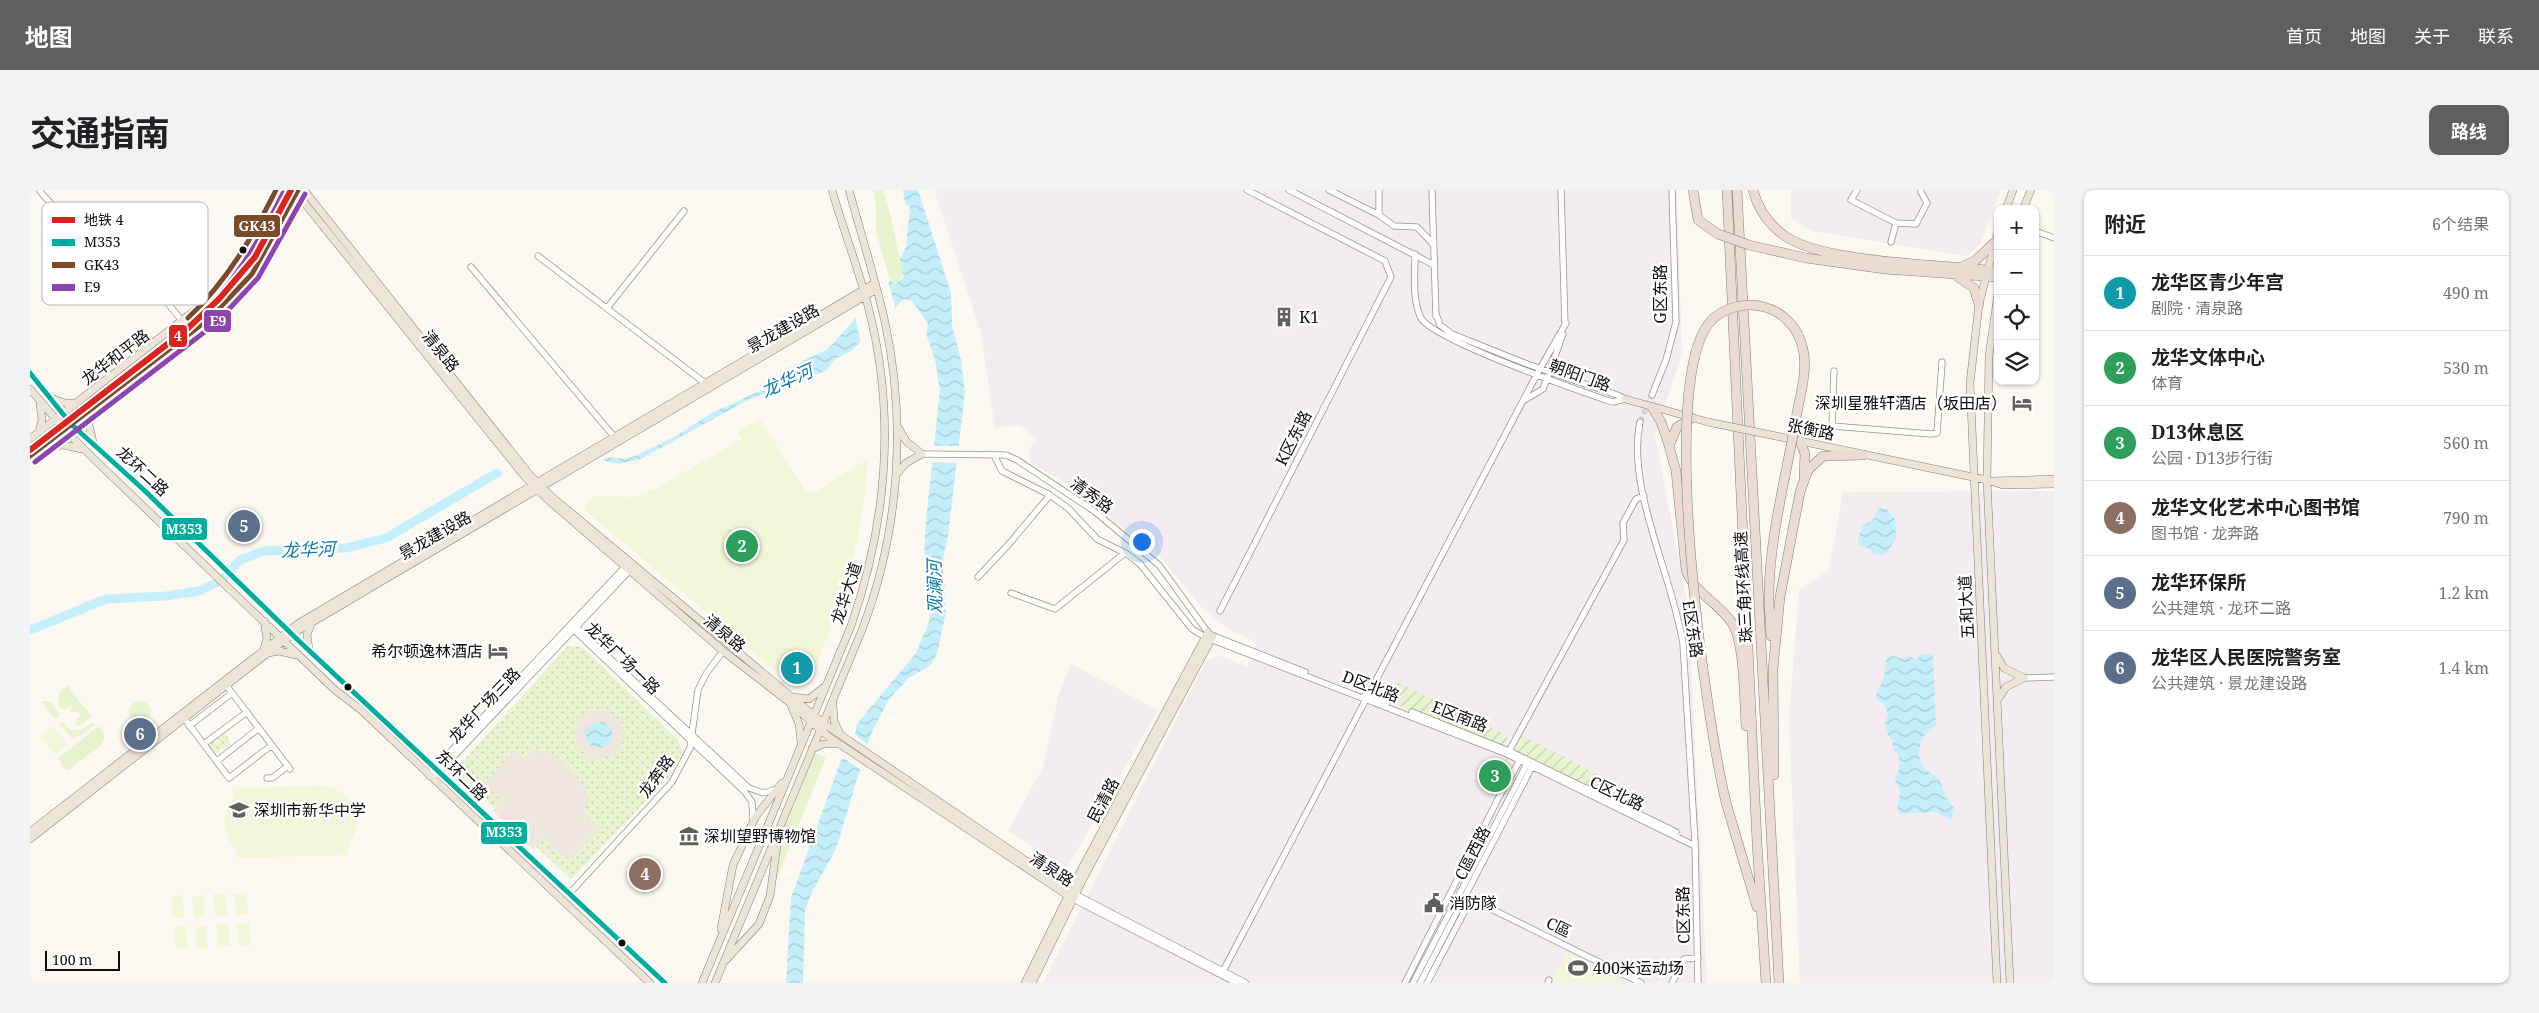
<!DOCTYPE html>
<html lang="zh">
<meta charset="utf-8">
<style>
body{margin:0;font-family:"Noto Serif","Noto Sans SC",serif;background:#f2f2f2;color:#202124}
.controls{position:absolute;right:15px;top:15px;display:grid;overflow:hidden;border-radius:10px;box-shadow:0 1px 4px #0004}
.controls button{width:45px;height:45px;display:grid;place-items:center;padding:0;border:0;border-bottom:1px solid #e0e0e0;background:#fff;color:#202124;font:25px sans-serif}
.scale{position:absolute;left:15px;bottom:12px;width:75px;box-sizing:border-box;padding-left:5px;border:2px solid #0d0d0d;border-top:0;font-size:14px;line-height:18px;white-space:nowrap;color:#0d0d0d;-webkit-text-stroke:4px #fff;paint-order:stroke}
.you{position:absolute;left:1111px;top:351px;width:18px;height:18px;margin:-12px;border:4px solid #fff;border-radius:50%;background:#1a73e8;box-shadow:0 0 0 8px #1a73e833}
.badge{display:grid;place-items:center;width:32px;height:32px;border-radius:50%;background:#605f5d;color:#fff;font-size:16px;font-weight:700}
.pin{position:absolute;translate:-50% -50%;border:2px solid #fff;box-shadow:0 1px 5px #0006}
.list{margin:0;padding:0;list-style:none}
h2{display:flex;justify-content:space-between;align-items:center;height:65px;margin:0;padding:0 20px;font-size:21px}
h2 small{font-size:16px;font-weight:400;color:#757577}
.list li{display:grid;grid-template-columns:32px 1fr auto;gap:15px;align-items:center;box-sizing:border-box;height:75px;padding:0 20px;border-top:1px solid #e0e0e0}
.list b{display:block;font-size:19px;white-space:nowrap}
.list p{margin:0;font-size:16px;white-space:nowrap;color:#757577}
.list em{font-size:16px;font-style:normal;color:#757577}
.icon{flex:none;width:28px;height:28px;fill:none;stroke:currentColor;stroke-width:2;stroke-linecap:round;stroke-linejoin:round}
.map{position:relative;flex:none;width:2024px;height:793px;overflow:hidden;border-radius:10px}
header{display:flex;align-items:center;gap:30px;box-sizing:border-box;height:70px;padding:0 25px;background:#605f5d;color:#fff}
header strong{font-size:24px}
nav{display:flex;gap:28px;margin-inline-start:auto;font-size:18px}
.intro{display:flex;align-items:center;justify-content:space-between;box-sizing:border-box;height:120px;padding:0 30px}
h1{margin:0;font-size:35px}
.button{padding:12px 22px;border-radius:10px;background:#605f5d;color:#fff;font-size:18px;font-weight:700}
main{display:flex;gap:30px;padding:0 30px}
aside{flex:1;background:#fff;border-radius:10px;box-shadow:0 1px 4px #0004}
.map>svg:first-child{display:block}
</style>
<header>
<strong>地图</strong>
<nav><a>首页</a><a>地图</a><a>关于</a><a>联系</a></nav>
</header>
<div class="intro"><h1>交通指南</h1><a class="button">路线</a></div>
<main>
<div class="map">
<svg width="2024" height="793" viewBox="0 0 2024 793">
<defs>
<pattern id="park-dots" width="8" height="8" patternUnits="userSpaceOnUse" patternTransform="scale(1.25)"><rect width="8" height="8" fill="#e8f2cf"/><path d="M2 2h.1M6 6h.1" fill="none" stroke="#c6ceb1" stroke-width="1.8" stroke-linecap="round"/></pattern>
<pattern id="garden-furrows" width="10" height="10" patternUnits="userSpaceOnUse" patternTransform="scale(1.25)"><rect width="10" height="10" fill="#e8f2cf"/><path d="M-1 1l2-2M0 10L10 0M9 11l2-2" fill="none" stroke="#c6ceb1"/></pattern>
<pattern id="water-waves" width="16" height="10" patternUnits="userSpaceOnUse" patternTransform="scale(1.25)"><rect width="16" height="10" fill="#c4eef9"/><path d="M0 5q4-4 8 0t8 0" fill="none" stroke="#a7cbd4"/></pattern>
</defs>
<rect width="100%" height="100%" fill="#fbf8f1"/>
<path fill="#f2ebef" d="M904 0H1647L1652 164 1625 246 1658 416 1677 793H1013L1176 471 1189 465 1217 477 1226 452 1203 442 1174 420 1132 369 1035 293 1002 273 999 259 1007 250 990 235 965 238 951 143Z
M1761 0H1971L1951 53 1937 66 1781 41 1761 28Z
M2024 301V793H1770L1759 529 1769 400 1799 380 1813 302Z
M1041 474 1128 520 1037 678 978 641 1013 577 1029 503Z"/>
<path fill="#e8f2cf" d="M843 0H853C863 28 866 57 874 85L865 94 860 90 846 42V16Z
M38 495 40 498 39 499 62 526 49 536 44 535 47 532 45 530 51 525 47 521 40 523 41 516 34 519 28 516 30 501Z
M99 522a11 11 0 1 1 22 0a11 11 0 1 1-22 0Z
M11 511H20L30 525 25 529Z
M32 532C42 545 52 541 63 532L65 535 50 546 42 548 29 534Z
M69 536 75 546 71 555 39 580H35L28 568Z
M785 563 796 567 746 690 753 641Z"/>
<path fill="url(#park-dots)" d="M538 456 552 457 648 550 652 562 640 586 541 689 424 581Z
M191 542H195L201 554 185 564 177 555Z"/>
<path fill="url(#garden-furrows)" d="M1367 492 1478 546 1473 557 1361 512 1358 507 1360 499Z
M1492 545 1602 602 1595 616 1486 560Z
M1464 570 1482 578 1469 602 1452 593Z"/>
<path fill="#f2f6d9" d="M730 229 776 301 783 303 838 269C833 354 812 412 780 490L763 495 554 320 564 306 604 307 625 299 712 249 707 242Z
M23 536 38 554 25 564 10 546Z
M292 596C314 597 332 617 326 640 323 650 317 654 317 665L207 668C207 659 204 658 199 650 190 635 194 617 207 605H203V598Z
M195 703 197 725 185 726 183 704Z
M216 703 218 724 206 725 204 704Z
M153 705 154 727 143 728 141 706Z
M174 705 175 726 164 727 162 706Z
M219 733 221 755 209 756 207 734Z
M198 734 200 756 188 757 186 735Z
M156 736 157 758 146 759 144 737Z
M176 736 178 757 167 758 165 737Z
M1536 763 1596 793H1521Z"/>
<path fill="#ece6dc" fill-rule="evenodd" d="M564 517 565 521 576 522 579 519 588 531 591 529 593 532 591 535 596 550H592L589 557 592 559 590 562 587 560 585 562 588 564 585 567 582 564 574 568H561L559 570 554 568 557 565 549 558 546 561 544 556 546 553 545 542 548 532 545 530 548 527 550 529 553 522 555 525 562 522 561 518ZM565 532 576 556 572 558H567L557 537Z
M504 558 527 567 544 582 554 597 560 612 553 622 570 639 542 668 533 667 523 658 519 662 517 651 513 648 503 659 463 621 468 616V607L454 594 484 560 494 568Z"/>
<path fill="url(#water-waves)" d="M873 0H888L921 103 922 135 931 171 935 202 918 346 913 370 916 422 907 464 901 475 879 488 859 509 840 546 806 659 782 702 775 720 773 793H756L761 708 811 570 814 569 826 541V535L886 463 899 432 901 421 894 376 895 341 910 200 905 170 896 143 898 134 882 111 874 109 821 161 805 169 796 181 785 185 782 183 712 213 611 269 588 274 573 270 578 267 595 269 605 266 644 247 682 223 773 181 771 172 798 159 860 90 865 94 874 87 870 69 876 57 880 17 875 14Z
M1849 318 1856 319 1865 329 1866 348 1858 361 1853 365H1844L1840 359 1828 354V348L1833 335 1842 331Z
M1892 464 1903 465 1906 535 1892 548 1888 564 1893 578 1910 590 1915 605 1924 618 1921 630 1906 622 1870 624 1867 620 1870 603 1865 591 1869 579V567L1863 559 1862 551 1857 543 1855 533 1858 523 1854 514 1846 509 1847 500C1858 490 1852 480 1857 467L1865 466 1872 469 1878 466 1887 469Z
M556 545a13 13 0 1 1 26 0a13 13 0 1 1-26 0Z"/>
<path fill="#fbf8f1" d="M858 91 866 120 831 155 825 126Z
M902 256H932L930 273 900 272Z
M823 543 839 555 831 580 812 567Z"/>
<g fill="none" stroke-linecap="round" stroke-linejoin="round">
<path stroke="#c4eef9" stroke-width="9" d="M0 440 76 409 135 406 169 401 192 390 210 370 234 361 316 358 356 348 467 283"/>
<path stroke="#d7d5cf" stroke-width="5.5" stroke-dasharray="5.5 3" stroke-linecap="butt" d="M1610 232 1622 205"/>
<defs>
<path id="minor" d="M9 0 42 38
M1259 0 1404 75
M1299 0 1349 25
M1349 0V25L1364 36 1387 37 1403 54
M1402 0 1406 126
M1531 0 1535 135
M1827 0 1821 10 1866 33
M2005 41 2024 48
M1861 52 1866 33 1886 34 1897 13 1891 2
M95 57C80 94 15 72 40 41 49 29 73 25 85 36 93 42 91 52 97 59 113 85 134 108 153 132
M1385 64C1385 85 1382 110 1391 128 1403 150 1545 199 1576 210L1583 212 1595 209
M508 66 675 193
M441 77 586 249
M577 118 654 21
M1406 124 1410 135 1422 144 1497 174 1587 205 1595 209
M1804 181 1802 236 1901 244 1907 243 1912 172
M1622 205 1636 170 1646 132 1642 0
M1493 211 1513 199 1533 144
M1610 232C1596 298 1643 387 1653 454L1665 652 1668 793
M892 264 976 265 987 270 1064 321 1129 375 1179 444
M964 265 972 281 1020 305
M948 387 979 354 1020 305 1039 319 1067 349 1097 364 1110 374 1162 439 1175 447 1477 564 1665 656
M981 403 1025 419 1095 363
M1190 421 1361 87 1355 71 1217 0
M545 436 719 598 733 603 747 599
M542 438 715 602 722 612 723 629
M1181 445 1275 482
M1994 488 2024 487
M196 495 260 579
M1335 505 1357 513
M1382 522 1479 561 1646 642
M154 528 199 588 242 555
M159 536 202 503
M174 554 217 522
M1478 563 1594 350 1593 333 1606 309 1614 306
M187 571 229 538
M407 584 600 380
M400 587 405 578 596 376
M237 588H242L258 576
M539 704 642 592 660 558 668 500 676 484 693 461
M1045 704 1216 793
M1435 706 1611 793
M1043 709 1207 793
M1191 785 1507 184 1536 133
M1375 793 1469 607 1490 570
M1383 793 1498 572
M1390 793 1504 573
M1397 793 1441 709
M1518 793 1519 790
M1642 793 1654 769 1668 768"/>
<path id="major" d="M264 0 495 287 517 309 693 461 759 512 799 547 1043 709
M274 0 499 284 522 307 793 533 1045 704
M1976 19 1983 0
M1993 19 2001 0
M1968 103 1959 166 1957 290 1980 793
M0 183 41 234 114 300 271 453 635 793
M0 199 34 239 67 272 305 500 330 519 620 793
M21 208 35 213H47
M1595 209 1678 232
M62 218 59 235 63 252
M868 237 876 251 892 264
M9 242 12 230 10 214
M1746 246 1957 290 1973 295 2024 294
M0 249 173 114 207 74 246 0
M11 257 34 255 52 259
M0 266 180 128 206 103 222 84 268 0
M866 285 876 273 892 264
M1962 291 2024 289
M234 431 237 448 234 459
M279 459 277 445 281 434
M238 463 249 461 266 465
M1967 466 1974 478 1994 488
M763 507 779 509 793 498
M1968 509 1976 497 1994 488
M803 514 804 531 810 544
M761 515 769 534 771 552
M782 559 793 554H807
M0 642 269 433 845 93
M0 649 244 458 269 440 847 99
M691 739 703 675 726 626 752 593
M696 770 729 734 740 706 748 648
M672 793 821 436C857 332 866 223 838 116 828 77 813 39 802 0
M685 793 832 440C869 343 877 234 855 132 845 88 831 44 819 0
M995 793 1048 686 1178 442
M1002 793 1053 689 1183 446
M1967 793 1940 193 1949 114 1968 42"/>
<path id="highway" d="M1663 0 1668 30 1688 44
M1697 0 1727 653 1736 793
M1707 0 1749 793
M1723 0C1728 19 1738 34 1755 46 1794 73 1906 74 1956 80L1968 85
M1719 55 1776 68 1855 79 1968 87
M1933 76 1945 71 1964 53
M1928 87 1944 98 1949 114
M1622 217 1631 232 1639 255
M1662 228 1647 237 1639 256 1646 281 1656 380C1664 403 1689 413 1702 433 1715 453 1714 510 1716 536
M1770 251 1775 264 1774 286
M1739 413 1741 446
M1744 585 1743 479 1750 407 1770 302 1778 280 1793 266 1833 265
M1697 616 1727 717"/>
</defs>
<use href="#minor" stroke="#949390" stroke-width="7"/>
<use href="#major" stroke="#81807d" stroke-width="8"/>
<use href="#highway" stroke="#81807d" stroke-width="10"/>
<use href="#minor" stroke="#fefefd" stroke-width="5.5"/>
<use href="#major" stroke="#ede4d8" stroke-width="7"/>
<use href="#highway" stroke="#ebdbd3" stroke-width="9"/>
<defs>
<path id="major-bridge" d="M1678 232 1746 246"/>
<path id="highway-bridge" d="M1688 44 1719 55
M1697 616C1677 539 1624 178 1684 128 1697 117 1717 112 1734 117 1754 122 1769 139 1773 159 1778 180 1770 206 1766 228 1756 289 1738 351 1739 413"/>
</defs>
<use href="#major-bridge" stroke="#81807d" stroke-width="8" stroke-linecap="butt"/>
<use href="#highway-bridge" stroke="#81807d" stroke-width="10" stroke-linecap="butt"/>
<use href="#major-bridge" stroke="#ede4d8" stroke-width="7"/>
<use href="#highway-bridge" stroke="#ebdbd3" stroke-width="9"/>
<defs>
<path id="bus-1" d="M0 183 41 234 114 300 271 453 635 793"/>
<path id="bus-2" d="M158 128C197 91 222 48 246 0
M0 266 180 128 222 84 268 0"/>
<path id="bus-3" d="M163 133C203 96 229 52 253 3
M5 272 185 134 228 88 275 4"/>
</defs>
<use href="#bus-1" stroke="#fff" stroke-width="9"/>
<use href="#bus-2" stroke="#fff" stroke-width="9"/>
<use href="#bus-3" stroke="#fff" stroke-width="9"/>
<use href="#bus-1" stroke="#01ad9c" stroke-width="5"/>
<use href="#bus-2" stroke="#7a4b2a" stroke-width="5"/>
<use href="#bus-3" stroke="#8e44ad" stroke-width="5"/>
<defs>
<path id="metro-1" d="M0 260 157 139 189 109 225 67 261 0"/>
</defs>
<use href="#metro-1" stroke="#fff" stroke-width="10"/>
<use href="#metro-1" stroke="#dc241f" stroke-width="6"/>
</g>
<defs>
<symbol id="building-bare" viewBox="-9 -9 18 18"><path d="M-4-6H4V6H1V3H-1V6H-4ZM-2.5-4.3h1.7v1.8h-1.7ZM.8-4.3h1.7v1.8H.8ZM-2.5-1h1.7V.8h-1.7ZM.8-1h1.7V.8H.8Z" fill="#605f5d" stroke="#fff" stroke-width="2.5" paint-order="stroke"/></symbol>
<symbol id="hotel-bare" viewBox="-9 -9 18 18"><path d="M-6-4.5h1.5V1H6V5H4.5V3h-9V5H-6ZM-4 0a1.8 1.8 0 1 1 3.6 0ZM.5 0V-2.5h3Q6-2.5 6 0Z" fill="#605f5d" stroke="#fff" stroke-width="2.5" paint-order="stroke"/></symbol>
<symbol id="school-bare" viewBox="-9 -9 18 18"><path d="M0-5L7-2L0 1L-7-2ZM-4 1L0 2.5L4 1V4Q0 6-4 4Z" fill="#605f5d" stroke="#fff" stroke-width="2.5" paint-order="stroke"/></symbol>
<symbol id="museum-bare" viewBox="-9 -9 18 18"><path d="M0-6L6-3V-2H-6V-3ZM-5-1h2V3h-2ZM-1-1h2V3h-2ZM3-1h2V3H3ZM-6 4H6V6H-6Z" fill="#605f5d" stroke="#fff" stroke-width="2.5" paint-order="stroke"/></symbol>
<symbol id="civic-bare" viewBox="-9 -9 18 18"><path d="M-.6-6.5H3V-4.5H.6V-3L4-1V1h2V6H-6V1h2V-1L-.6-3ZM-1.2 2.5V6h2.4V2.5Z" fill="#605f5d" stroke="#fff" stroke-width="2.5" paint-order="stroke"/></symbol>
<symbol id="stadium-bare" viewBox="-9 -9 18 18"><path d="M0-5a6.5 5 0 1 0 0 10a6.5 5 0 1 0 0-10ZM-3.5-1.8h7v3.6h-7Z" fill="#605f5d" stroke="#fff" stroke-width="2.5" paint-order="stroke"/></symbol>
</defs>
<g fill-rule="evenodd">
<use href="#building-bare" x="1240" y="113" width="28" height="28"/>
<use href="#hotel-bare" x="1978" y="199" width="28" height="28"/>
<use href="#hotel-bare" x="454" y="447" width="28" height="28"/>
<use href="#school-bare" x="195" y="606" width="28" height="28"/>
<use href="#museum-bare" x="645" y="632" width="28" height="28"/>
<use href="#civic-bare" x="1390" y="699" width="28" height="28"/>
<use href="#stadium-bare" x="1534" y="764" width="28" height="28"/>
</g>
<g fill="#0d0d0d" stroke="#fff" stroke-width="2">
<circle cx="213" cy="60" r="4.5"/>
<circle cx="318" cy="497" r="4.5"/>
<circle cx="592" cy="753" r="4.5"/>
</g>
<g text-anchor="middle" stroke-width="5" stroke-linejoin="round" paint-order="stroke">
<g font-size="16" fill="#0d0d0d" stroke="#fff">
<text transform="translate(1630 104) rotate(-90)" y="6">G区东路</text>
<text transform="translate(753 138) rotate(-30)" y="6">景龙建设路</text>
<text transform="translate(411 161) rotate(51)" y="6">清泉路</text>
<text transform="translate(85 167) rotate(-37)" y="6">龙华和平路</text>
<text transform="translate(1550 185) rotate(20)" y="6">朝阳门路</text>
<text transform="translate(1781 239) rotate(12)" y="6">张衡路</text>
<text transform="translate(1263 248) rotate(-63)" y="6">K区东路</text>
<text transform="translate(113 281) rotate(43)" y="6">龙环二路</text>
<text transform="translate(1062 305) rotate(36)" y="6">清秀路</text>
<text transform="translate(405 345) rotate(-30)" y="6">景龙建设路</text>
<text transform="translate(1713 397) rotate(-93)" y="6">珠三角环线高速</text>
<text transform="translate(816 403) rotate(-72)" y="6">龙华大道</text>
<text transform="translate(1936 417) rotate(-93)" y="6">五和大道</text>
<text transform="translate(1663 439) rotate(81)" y="6">E区东路</text>
<text transform="translate(695 443) rotate(40)" y="6">清泉路</text>
<text transform="translate(593 468) rotate(44)" y="6">龙华广场一路</text>
<text transform="translate(1341 496) rotate(21)" y="6">D区北路</text>
<text transform="translate(454 515) rotate(-47)" y="6">龙华广场三路</text>
<text transform="translate(1430 526) rotate(21)" y="6">E区南路</text>
<text transform="translate(432 585) rotate(44)" y="6">东环二路</text>
<text transform="translate(626 586) rotate(-54)" y="6">龙奔路</text>
<text transform="translate(1587 603) rotate(26)" y="6">C区北路</text>
<text transform="translate(1073 610) rotate(-62)" y="6">民清路</text>
<text transform="translate(1442 663) rotate(-63)" y="6">C區西路</text>
<text transform="translate(1022 679) rotate(33)" y="6">清泉路</text>
<text transform="translate(1653 725) rotate(-91)" y="6">C区东路</text>
<text transform="translate(1529 737) rotate(26)" y="6">C區</text>
</g>
<g font-size="16" fill="#0d0d0d" stroke="#fff" text-anchor="start">
<text x="1269" y="133">K1</text>
<text x="1977" y="219" text-anchor="end">深圳星雅轩酒店（坂田店）</text>
<text x="453" y="467" text-anchor="end">希尔顿逸林酒店</text>
<text x="224" y="626">深圳市新华中学</text>
<text x="674" y="652">深圳望野博物馆</text>
<text x="1419" y="719">消防隊</text>
<text x="1563" y="784">400米运动场</text>
</g>
<g font-size="18" font-style="italic" fill="#0a7bac" stroke="#fff">
<text transform="translate(757 191) rotate(-24)" y="6">龙华河</text>
<text transform="translate(278 360) rotate(-2)" y="6">龙华河</text>
<text transform="translate(905 397) rotate(-91)" y="6">观澜河</text>
</g>
</g>
<rect x="12" y="12" width="166" height="103" rx="8" fill="#fff" stroke="#b6b6b6" stroke-width="1"/>
<rect x="22" y="27" width="23" height="6" fill="#dc241f"/>
<rect x="22" y="49" width="23" height="7" fill="#01ad9c"/>
<rect x="22" y="72" width="23" height="6" fill="#7a4b2a"/>
<rect x="22" y="94" width="23" height="7" fill="#8e44ad"/>
<g font-size="14" fill="#0d0d0d">
<text x="54" y="35">地铁 4</text>
<text x="54" y="57">M353</text>
<text x="54" y="80">GK43</text>
<text x="54" y="102">E9</text>
</g>
<g stroke="#fff" stroke-width="2">
<rect x="203" y="24" width="48" height="24" rx="5" fill="#7a4b2a"/>
<rect x="173" y="119" width="29" height="24" rx="5" fill="#8e44ad"/>
<rect x="138" y="134" width="20" height="24" rx="5" fill="#dc241f"/>
<rect x="131" y="327" width="47" height="24" rx="5" fill="#01ad9c"/>
<rect x="450" y="631" width="48" height="24" rx="5" fill="#01ad9c"/>
</g>
<g font-size="14" text-anchor="middle" font-weight="bold" fill="#fff">
<text x="227" y="41">GK43</text>
<text x="188" y="136">E9</text>
<text x="148" y="151">4</text>
<text x="154" y="344">M353</text>
<text x="474" y="647">M353</text>
</g>
</svg>
<div class="controls">
<button>+</button>
<button>−</button>
<button><svg class="icon" aria-label="locate" viewBox="0 0 24 24"><circle cx="12" cy="12" r="6"/><path d="M12 2v4M12 18v4M2 12h4M18 12h4"/></svg></button>
<button><svg class="icon" aria-label="layers" viewBox="0 0 24 24"><path d="M12 4l9 5-9 5-9-5zM3 14l9 5 9-5"/></svg></button>
</div>
<div class="scale">100 m</div>
<div class="you"></div>
<div class="pin badge" style="left:767px;top:478px;background:#0f9aa8">1</div>
<div class="pin badge" style="left:712px;top:356px;background:#2e9e5b">2</div>
<div class="pin badge" style="left:1465px;top:586px;background:#2e9e5b">3</div>
<div class="pin badge" style="left:615px;top:684px;background:#8d6e63">4</div>
<div class="pin badge" style="left:214px;top:336px;background:#5c6f8a">5</div>
<div class="pin badge" style="left:110px;top:544px;background:#5c6f8a">6</div>
</div>
<aside>
<h2>附近<small>6个结果</small></h2>
<ul class="list">
<li><span class="badge" style="background:#0f9aa8">1</span><div><b>龙华区青少年宫</b><p>剧院 · 清泉路</p></div><em>490 m</em></li>
<li><span class="badge" style="background:#2e9e5b">2</span><div><b>龙华文体中心</b><p>体育</p></div><em>530 m</em></li>
<li><span class="badge" style="background:#2e9e5b">3</span><div><b>D13休息区</b><p>公园 · D13步行街</p></div><em>560 m</em></li>
<li><span class="badge" style="background:#8d6e63">4</span><div><b>龙华文化艺术中心图书馆</b><p>图书馆 · 龙奔路</p></div><em>790 m</em></li>
<li><span class="badge" style="background:#5c6f8a">5</span><div><b>龙华环保所</b><p>公共建筑 · 龙环二路</p></div><em>1.2 km</em></li>
<li><span class="badge" style="background:#5c6f8a">6</span><div><b>龙华区人民医院警务室</b><p>公共建筑 · 景龙建设路</p></div><em>1.4 km</em></li>
</ul>
</aside>
</main>
